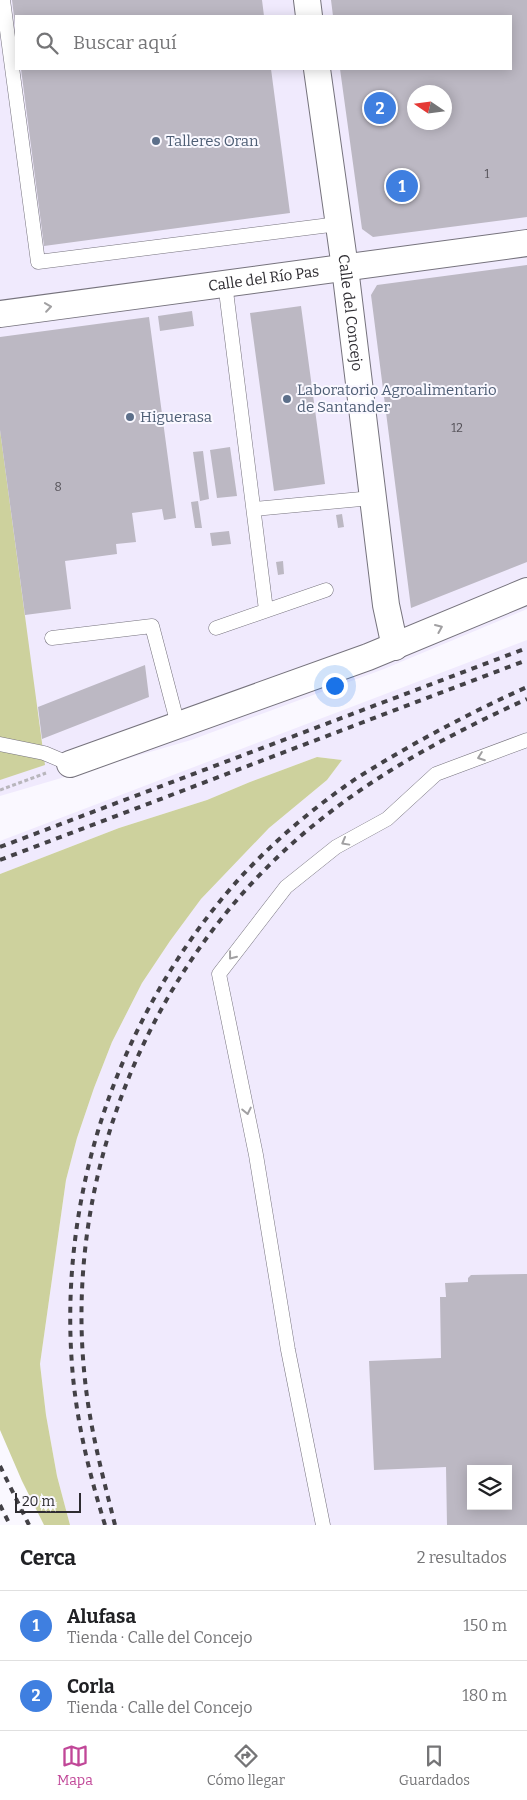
<!DOCTYPE html>
<html lang="es">
<meta charset="utf-8">
<style>
body{margin:0;font-family:Bitter,serif;background:#f2f2f2;color:#202124}
.controls{position:absolute;right:15px;bottom:15px;display:grid;overflow:hidden;border-radius:0px;box-shadow:0 2px 12px #0003}
.controls button{width:45px;height:45px;display:grid;place-items:center;padding:0;border:0;border-bottom:1px solid #e0e0e0;background:#fff;color:#202124;font:25px sans-serif}
.compass{position:absolute;left:407px;top:85px;width:45px;height:45px;border-radius:50%;background:#fff;box-shadow:0 2px 12px #0003;rotate:283deg}
.scale{position:absolute;left:15px;bottom:12px;width:66px;box-sizing:border-box;padding-left:5px;border:2px solid #2e2c31;border-top:0;font-size:14px;line-height:18px;white-space:nowrap;color:#2e2c31;-webkit-text-stroke:4px #faf8ff;paint-order:stroke}
.you{position:absolute;left:334px;top:685px;width:18px;height:18px;margin:-12px;border:4px solid #fff;border-radius:50%;background:#1a73e8;box-shadow:0 0 0 8px #1a73e833}
.badge{display:grid;place-items:center;width:32px;height:32px;border-radius:50%;background:#c14798;color:#fff;font-size:16px;font-weight:700}
.pin{position:absolute;translate:-50% -50%;border:2px solid #fff;box-shadow:0 1px 5px #0006}
.list{margin:0;padding:0;list-style:none}
h2{display:flex;justify-content:space-between;align-items:center;height:65px;margin:0;padding:0 20px;font-size:21px}
h2 small{font-size:16px;font-weight:400;color:#757577}
.list li{display:grid;grid-template-columns:32px 1fr auto;gap:15px;align-items:center;box-sizing:border-box;height:70px;padding:0 20px;border-top:1px solid #e0e0e0}
.list b{display:block;font-size:19px;white-space:nowrap}
.list p{margin:0;font-size:16px;white-space:nowrap;color:#757577}
.list em{font-size:16px;font-style:normal;color:#757577}
.icon{flex:none;width:28px;height:28px;fill:none;stroke:currentColor;stroke-width:2;stroke-linecap:round;stroke-linejoin:round}
.map{position:relative;flex:none;width:527px;height:1525px;overflow:hidden}
.search{position:absolute;background:#fff;box-shadow:0 2px 12px #0003;left:15px;right:15px;top:15px;height:55px;display:flex;align-items:center;gap:12px;box-sizing:border-box;padding:0 18px;border-radius:0px;color:#757577;font-size:19px}
.sheet{height:205px;background:#fff}
nav{display:flex;justify-content:space-around;align-items:center;box-sizing:border-box;height:70px;border-top:1px solid #e0e0e0;background:#fff;font-size:14px;color:#757577}
nav a{display:grid;justify-items:center;gap:2px}
nav .on{color:#c14798}
.map>svg:first-child{display:block}
</style>
<div class="map">
<svg width="527" height="1525" viewBox="0 0 527 1525">
<rect width="100%" height="100%" fill="#faf8ff"/>
<path fill="#f0eafd" fill-rule="evenodd" d="M0 0H527V609L384 669 191 740 0 796ZM16 16H511V69H16ZM414 92H444V122H414Z
M527 640V1525H70L57 1476 46 1415 40 1364 66 1180 77 1138 94 1088 112 1042 142 983 170 941 201 899 269 828 327 780 342 760 317 757 250 782 207 800 119 828 0 874V841ZM471 1469H508V1506H471Z"/>
<path fill="#cdd19d" d="M0 430 45 765 0 780Z
M317 757 342 760 327 780 269 828 201 899 170 941 142 983 112 1042 94 1088 77 1138 66 1180 40 1364 46 1415 57 1476 70 1525H44L22 1481 0 1430V874L119 828 207 800 250 782Z"/>
<path fill="#bcb8c3" fill-rule="evenodd" d="M12 0H262L264 16H16L15 25Z
M331 0H527V217L373 237 362 229 340 69H511V16H333ZM414 92H444V122H414Z
M21 69H271L290 213 44 246Z
M527 265V562L411 608 371 295 377 285Z
M301 306 325 484 274 491 250 313Z
M192 311 194 326 160 331 158 316Z
M149 317 176 518 164 520 162 509 132 513 136 542 116 544 117 554 65 561 71 609 25 615 0 430V337Z
M230 447 237 496 217 498 210 450Z
M203 451 209 499 200 501 193 452Z
M198 501 202 528H195L191 502Z
M342 514 344 527 338 528 336 515Z
M229 531 231 544 212 546 210 533Z
M283 561 284 574 278 575 276 562Z
M145 665 149 697 42 739 38 707Z
M527 1274V1525H447L446 1467 374 1470 369 1361 441 1358 440 1297H446L445 1283 468 1282V1278L471 1275ZM471 1469H508V1506H471Z"/>
<g fill="none" stroke-linecap="round" stroke-linejoin="round">
<defs>
<path id="service" d="M3 0 38 262 338 224
M225 283 266 610
M254 509 372 498
M216 628 326 590
M52 638 152 626 178 725
M0 744 44 753 70 764
M323 1525 288 1350 256 1155 219 974 286 887 336 847 387 819 436 774 527 740"/>
<g id="minor">
<path d="M307 0 309 16"/>
<path id="s1" d="M317 69 345 268 386 605 395 647"/>
<path id="s2" d="M0 314 527 243"/>
<path d="M70 764 368 657 527 591"/>
</g>
</defs>
<use href="#service" stroke="#76737d" stroke-width="15"/>
<use href="#minor" stroke="#76737d" stroke-width="28"/>
<path stroke="#b8b6bc" stroke-width="3" stroke-dasharray="4 2.5" stroke-linecap="butt" d="M0 790 46 773"/>
<use href="#service" stroke="#fff" stroke-width="14"/>
<use href="#minor" stroke="#fff" stroke-width="26"/>
<path stroke="#434146" stroke-width="4" stroke-dasharray="6 6" stroke-linecap="butt" d="M0 847 527 648
M0 860 527 660
M0 1466 29 1525
M0 1505 10 1525
M105 1525C90 1476 78 1428 73 1377 56 1197 118 1015 238 880 269 846 306 814 344 787 356 778 370 770 383 762 430 734 478 709 527 687
M115 1525C103 1477 90 1429 85 1380 62 1172 153 955 315 824 379 772 452 733 527 699"/>
</g>
<defs><path id="oneway-chevron" d="M-2-3.5L2.5 0L-2 3.5" fill="none" stroke-width="1.6" stroke-linecap="round" stroke-linejoin="round" transform="scale(1.25)"/></defs>
<g stroke="#a1a0a2">
<use href="#oneway-chevron" transform="translate(48 307) rotate(-8)"/>
<use href="#oneway-chevron" transform="translate(439 628) rotate(-23)"/>
<use href="#oneway-chevron" transform="translate(481 757) rotate(160)"/>
<use href="#oneway-chevron" transform="translate(345 842) rotate(151)"/>
<use href="#oneway-chevron" transform="translate(232 956) rotate(128)"/>
<use href="#oneway-chevron" transform="translate(247 1111) rotate(78)"/>
</g>
<g fill="#5c6f8a" stroke="#faf8ff" stroke-width="2">
<circle cx="156" cy="141" r="5"/>
<circle cx="287" cy="399" r="5"/>
<circle cx="130" cy="417" r="5"/>
</g>
<g text-anchor="middle" stroke-width="4" stroke-linejoin="round" paint-order="stroke">
<g font-size="12" fill="#524f56">
<text x="487" y="178">1</text>
<text x="457" y="432">12</text>
<text x="58" y="491">8</text>
</g>
<g font-size="15" fill="#4e5e75" stroke="#faf8ff" text-anchor="start">
<text x="166" y="146">Talleres Oran</text>
<text x="297" y="395">Laboratorio Agroalimentario<tspan x="297" dy="17">de Santander</tspan></text>
<text x="140" y="422">Higuerasa</text>
</g>
<g font-size="15" fill="#2e2c31" stroke="#faf8ff">
<text dy="5" stroke="none"><textPath href="#s2" startOffset="266">Calle del Río Pas</textPath></text>
<text dy="5" stroke="none"><textPath href="#s1" startOffset="246">Calle del Concejo</textPath></text>
</g>
</g>
</svg>
<div class="controls">
<button><svg class="icon" aria-label="layers" viewBox="0 0 24 24"><path d="M12 4l9 5-9 5-9-5zM3 14l9 5 9-5"/></svg></button>
</div>
<svg class="compass" viewBox="-18 -18 36 36"><path d="M0-13l5 13h-10z" fill="#e53935"/><path d="M0 13l5-13h-10z" fill="#757577"/></svg>
<div class="scale">20 m</div>
<div class="you"></div>
<div class="pin badge" style="left:402px;top:186px;background:#3f7fe0">1</div>
<div class="pin badge" style="left:380px;top:108px;background:#3f7fe0">2</div>
<div class="search"><svg class="icon" aria-label="search" viewBox="0 0 24 24"><circle cx="10" cy="10" r="6"/><path d="M15 15l6 6"/></svg>Buscar aquí</div>
</div>
<section class="sheet">
<h2>Cerca<small>2 resultados</small></h2>
<ul class="list">
<li><span class="badge" style="background:#3f7fe0">1</span><div><b>Alufasa</b><p>Tienda · Calle del Concejo</p></div><em>150 m</em></li>
<li><span class="badge" style="background:#3f7fe0">2</span><div><b>Corla</b><p>Tienda · Calle del Concejo</p></div><em>180 m</em></li>
</ul>
</section>
<nav>
<a class="on"><svg class="icon" aria-label="map" viewBox="0 0 24 24"><path d="M3 6l6-2 6 2 6-2v14l-6 2-6-2-6 2zM9 4v14M15 6v14"/></svg>Mapa</a>
<a><svg class="icon" aria-label="directions" viewBox="0 0 24 24"><path d="M12 3l9 9-9 9-9-9zM9 14v-3h6M13 9l2 2-2 2"/></svg>Cómo llegar</a>
<a><svg class="icon" aria-label="saved" viewBox="0 0 24 24"><path d="M7 4h10v16l-5-4-5 4z"/></svg>Guardados</a>
</nav>
